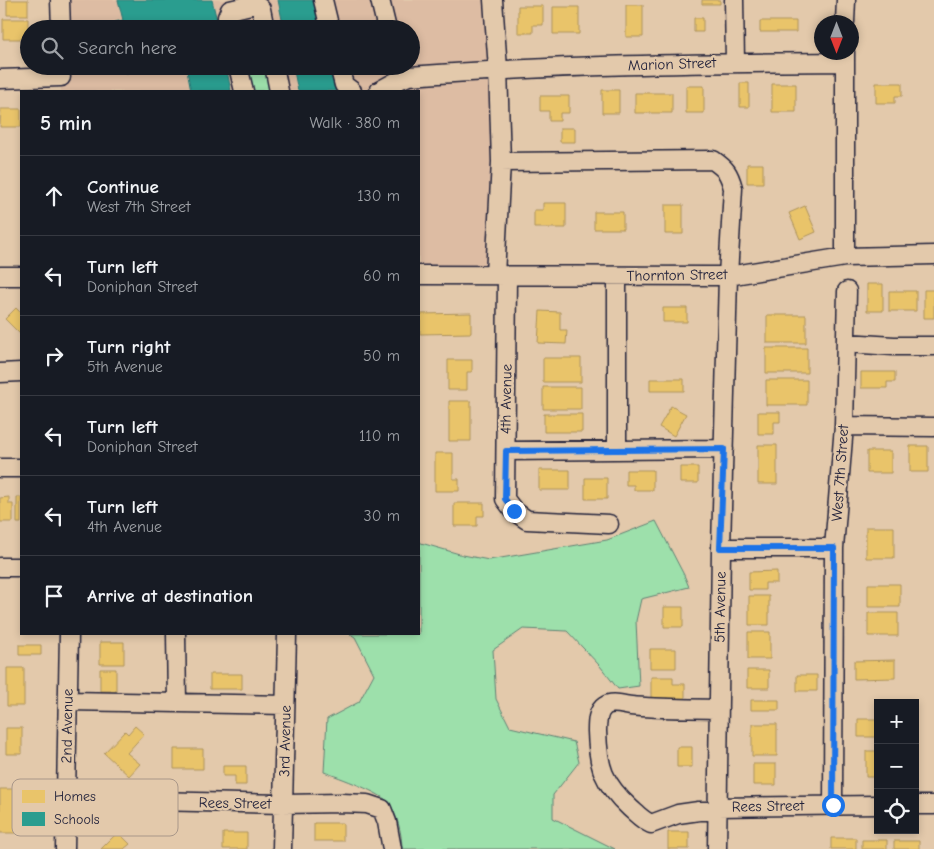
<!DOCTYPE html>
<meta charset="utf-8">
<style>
body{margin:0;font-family:"Comic Neue",sans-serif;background:#20242c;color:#f1f3f6}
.controls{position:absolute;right:15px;bottom:15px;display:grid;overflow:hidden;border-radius:0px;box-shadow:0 2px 8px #0003}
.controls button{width:45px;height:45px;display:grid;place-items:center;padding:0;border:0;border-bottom:1px solid #363941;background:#171b24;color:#f1f3f6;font:25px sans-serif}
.compass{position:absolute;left:814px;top:15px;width:45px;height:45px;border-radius:50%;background:#171b24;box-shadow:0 2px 8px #0003;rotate:180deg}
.stop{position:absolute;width:15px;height:15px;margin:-11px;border:4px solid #1a73e8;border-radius:50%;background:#fff}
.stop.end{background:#1a73e8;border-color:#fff;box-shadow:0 1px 5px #0008}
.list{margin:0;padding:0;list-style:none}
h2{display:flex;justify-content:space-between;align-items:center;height:65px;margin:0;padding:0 20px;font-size:21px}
h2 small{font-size:16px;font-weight:400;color:#9ea1a6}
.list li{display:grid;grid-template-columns:32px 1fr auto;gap:15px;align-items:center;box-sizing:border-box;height:80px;padding:0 20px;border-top:1px solid #363941}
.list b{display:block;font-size:19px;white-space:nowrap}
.list p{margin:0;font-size:16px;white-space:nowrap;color:#9ea1a6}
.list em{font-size:16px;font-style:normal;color:#9ea1a6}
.icon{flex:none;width:28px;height:28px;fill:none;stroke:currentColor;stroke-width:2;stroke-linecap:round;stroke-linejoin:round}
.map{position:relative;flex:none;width:934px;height:849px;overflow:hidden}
.search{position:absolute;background:#171b24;box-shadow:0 2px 8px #0003;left:20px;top:20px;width:400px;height:55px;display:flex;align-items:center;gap:12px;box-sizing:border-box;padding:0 18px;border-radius:28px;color:#9ea1a6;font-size:19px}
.panel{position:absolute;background:#171b24;box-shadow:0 2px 8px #0003;left:20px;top:90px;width:400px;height:545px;border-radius:0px}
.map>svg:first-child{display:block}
</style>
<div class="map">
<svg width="934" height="849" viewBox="0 0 934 849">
<rect width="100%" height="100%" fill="#e3c9ab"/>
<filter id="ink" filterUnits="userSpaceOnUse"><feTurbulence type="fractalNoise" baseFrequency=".02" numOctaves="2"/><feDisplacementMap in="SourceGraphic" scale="10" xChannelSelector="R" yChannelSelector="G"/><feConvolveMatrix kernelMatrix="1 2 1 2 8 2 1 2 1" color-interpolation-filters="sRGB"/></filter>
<g filter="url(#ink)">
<path fill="#ddbca3" d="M60 0H493L495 275H419V91H61V66H411V29H61Z"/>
<path fill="#9de0ab" stroke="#608173" d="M240 66H270L276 91H245Z
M656 521 684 575 689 587 641 599 636 621 639 686 618 689 600 666 567 631 523 629 493 650 496 699 510 727 574 742 579 762 553 795V818L615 849H402C402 834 398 818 390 804 383 793 338 777 324 772L327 719 359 702 374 674 355 637 350 634H419V540L421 543 463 555 489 560 607 540Z"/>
<path fill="#e9c46a" stroke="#ad935c" d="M7 0H28V15H7Z
M702 0H720V4H702Z
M626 5H643V37H626Z
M518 6H543V25H533V33H518Z
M553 7H579V34H553Z
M694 18H703V32H694Z
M3 19H28V39H3Z
M760 21H796V32H760Z
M740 83H749V107H740Z
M876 83H902V96H895V103H876Z
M772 84H796V112H772Z
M686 86H704V113H686Z
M602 90H619V113H602Z
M635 93H672V113H635Z
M540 96H569V113H560V121H549V111H540Z
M1 109H21V127H0Z
M560 128H575V142H560Z
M747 164H763V183H747Z
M543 203H566V228H534V210H543Z
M665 205H683V234H665Z
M805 206 816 232 800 239 789 213Z
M594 212H623V229H594Z
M867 284H883V311H867Z
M924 290H934V318H924Z
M889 291H916V311H889Z
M16 308 21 313V335L5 319Z
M663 308H687V322H663Z
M540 311 560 312V330H567L566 344 538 343Z
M471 313V333L420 334V314Z
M767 315H806V343H767Z
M766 348H807V373H766Z
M543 358H581V382H543Z
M448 360H472V372H467V390H448Z
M861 372H895V382H887V388H861Z
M650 379H684V391H650Z
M766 380H807V405H766Z
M543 387H581V409H543Z
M449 401H471V441H449Z
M671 406 686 414 674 436 659 427Z
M758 412H780V422H774V434H758Z
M544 414H582V432H544Z
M758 445H777V484H758Z
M910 446H928V472H910Z
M867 451H891V473H867Z
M435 453H453V479H459V491H435Z
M680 467H698V483H680Z
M539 470H570V490H539Z
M626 470H653V490H634V485H626Z
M585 478H607V499H585Z
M9 497V504H13V522H0V498Z
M17 497H21V523H17Z
M454 503H484V516H477V526H454Z
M866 527H894V558H866Z
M777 571V583H765V590H749V572Z
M868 584H900V607H868Z
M749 596H769V625H749Z
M664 607H683V627H664Z
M868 613H898V636H868Z
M748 632H770V659H748Z
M100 642H124V664H100Z
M19 645H41V655H19Z
M650 649H676V668H650Z
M895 660V678L854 679V661Z
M7 668H24V706H7Z
M100 669H116V691H100Z
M747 670H769V688H747Z
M210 674H242V689H210Z
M797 675H817V691H797Z
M651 677H673V684H685V699L651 698Z
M751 700H779V710H751Z
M858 719H878V737H858Z
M752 724H777V756H752Z
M135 726 144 734 127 753 140 764 129 776 104 753 125 731 128 734Z
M6 728H22V754H6Z
M677 747H692V767H677Z
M174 749H203V769H174Z
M866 751H878V777H866Z
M753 764H776V785H753Z
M223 766H246V785H235V776H223Z
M0 789H17V833H0Z
M314 823H343V841H314Z
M118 832 130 844 124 849H101Z
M668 832H689V849H668Z
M223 833H247V849H223Z
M831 838H856V849H831Z
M862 840H887V849H862Z
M894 841H919V849H894Z"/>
<path fill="#2a9d8f" stroke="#287876" d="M118 0H212L219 29H116L115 22 123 20Z
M278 0H318L324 29H284Z
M125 66H158L126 73Z
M186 66H226L231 91H191Z
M293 66H331L337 91H298Z"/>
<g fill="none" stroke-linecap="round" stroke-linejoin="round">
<defs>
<path id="minor" d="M60 0 61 29
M323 0 330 29
M380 0 387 29
M493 0 498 69 501 162 495 275
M734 0 735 62
M845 22 846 0
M229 29 227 17 230 10 255 4 261 9 265 29
M845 52V257
M238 66 244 91
M274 66 279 91
M339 66 344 85 352 91
M0 79 61 77
M379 91 399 80 409 76C554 65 699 63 845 62
M501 162 713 160C726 169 729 173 733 188L728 276 721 548 717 849
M419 275 708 276H728L845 257 934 255
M0 276H21
M507 276 505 499 514 511 527 520 609 524
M846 343 894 346H934
M0 373 21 372
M844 426 934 427
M617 450V276
M506 451 724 449
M0 468H21
M721 548H834
M0 567H21
M176 634 177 703
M68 701 285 705
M66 799 283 804 342 803 367 804 382 809 387 822 392 849
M833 805 834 548 844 426 847 291
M915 805H934
M718 807 878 805
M718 811H699L678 814 651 824C642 820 637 814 630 808 603 783 598 767 597 731 597 723 597 711 605 706 612 701 623 705 631 706 660 709 690 708 719 709
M65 849 69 634
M282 849 287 634"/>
</defs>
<use href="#minor" stroke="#22223b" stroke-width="21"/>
<use href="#minor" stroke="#e3c9ab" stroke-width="18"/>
</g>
</g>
<g fill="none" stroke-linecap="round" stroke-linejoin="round" filter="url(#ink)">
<path stroke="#1a73e8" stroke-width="6" d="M514 511 505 499 506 451 724 449 720 548H834L833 805"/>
</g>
<g text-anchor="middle" stroke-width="5" stroke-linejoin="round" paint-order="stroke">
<g font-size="15" fill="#22223b" stroke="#e3c9ab">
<text transform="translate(672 64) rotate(-2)" y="5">Marion Street</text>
<text transform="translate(677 275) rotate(-1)" y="5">Thornton Street</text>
<text transform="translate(506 399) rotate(-89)" y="5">4th Avenue</text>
<text transform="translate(840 473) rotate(-86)" y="5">West 7th Street</text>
<text transform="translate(720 607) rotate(-89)" y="5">5th Avenue</text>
<text transform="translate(67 726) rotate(-89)" y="5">2nd Avenue</text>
<text transform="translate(285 741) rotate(-89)" y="5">3rd Avenue</text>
<text transform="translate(235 803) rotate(1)" y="5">Rees Street</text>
<text transform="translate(768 806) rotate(-1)" y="5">Rees Street</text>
</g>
</g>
<rect x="12" y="779" width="166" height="57" rx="8" fill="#e3c9ab" stroke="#a99789" stroke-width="1"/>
<rect x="22" y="790" width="23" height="13" fill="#e9c46a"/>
<rect x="22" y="812" width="23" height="14" fill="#2a9d8f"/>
<g font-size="14" fill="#22223b">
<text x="54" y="801">Homes</text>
<text x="54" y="824">Schools</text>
</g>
</svg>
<div class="controls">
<button>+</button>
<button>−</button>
<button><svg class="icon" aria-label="locate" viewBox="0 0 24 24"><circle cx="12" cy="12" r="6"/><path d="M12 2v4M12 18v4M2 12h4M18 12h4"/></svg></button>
</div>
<svg class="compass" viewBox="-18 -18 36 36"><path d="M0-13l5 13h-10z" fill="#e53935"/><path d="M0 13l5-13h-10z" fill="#9ea1a6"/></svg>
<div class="stop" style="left:833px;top:805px"></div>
<div class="stop end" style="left:514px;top:511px"></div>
<div class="search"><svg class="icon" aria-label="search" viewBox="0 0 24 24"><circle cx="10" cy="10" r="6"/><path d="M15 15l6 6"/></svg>Search here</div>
<section class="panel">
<h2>5 min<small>Walk · 380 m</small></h2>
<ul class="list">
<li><svg class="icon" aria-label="ahead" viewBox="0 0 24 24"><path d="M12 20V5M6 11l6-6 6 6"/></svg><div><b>Continue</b><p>West 7th Street</p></div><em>130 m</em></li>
<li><svg class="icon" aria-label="left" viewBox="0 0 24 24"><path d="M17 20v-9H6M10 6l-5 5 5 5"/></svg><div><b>Turn left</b><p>Doniphan Street</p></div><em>60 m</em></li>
<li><svg class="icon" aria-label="right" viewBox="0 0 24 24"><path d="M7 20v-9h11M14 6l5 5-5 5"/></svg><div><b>Turn right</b><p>5th Avenue</p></div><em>50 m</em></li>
<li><svg class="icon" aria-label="left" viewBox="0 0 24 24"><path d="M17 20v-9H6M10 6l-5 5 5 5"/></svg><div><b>Turn left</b><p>Doniphan Street</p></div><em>110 m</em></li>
<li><svg class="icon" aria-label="left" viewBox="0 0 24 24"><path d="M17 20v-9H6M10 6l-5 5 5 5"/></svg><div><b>Turn left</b><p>4th Avenue</p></div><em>30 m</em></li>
<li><svg class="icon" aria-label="arrive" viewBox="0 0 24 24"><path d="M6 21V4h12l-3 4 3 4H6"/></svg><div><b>Arrive at destination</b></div></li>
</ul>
</section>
</div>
